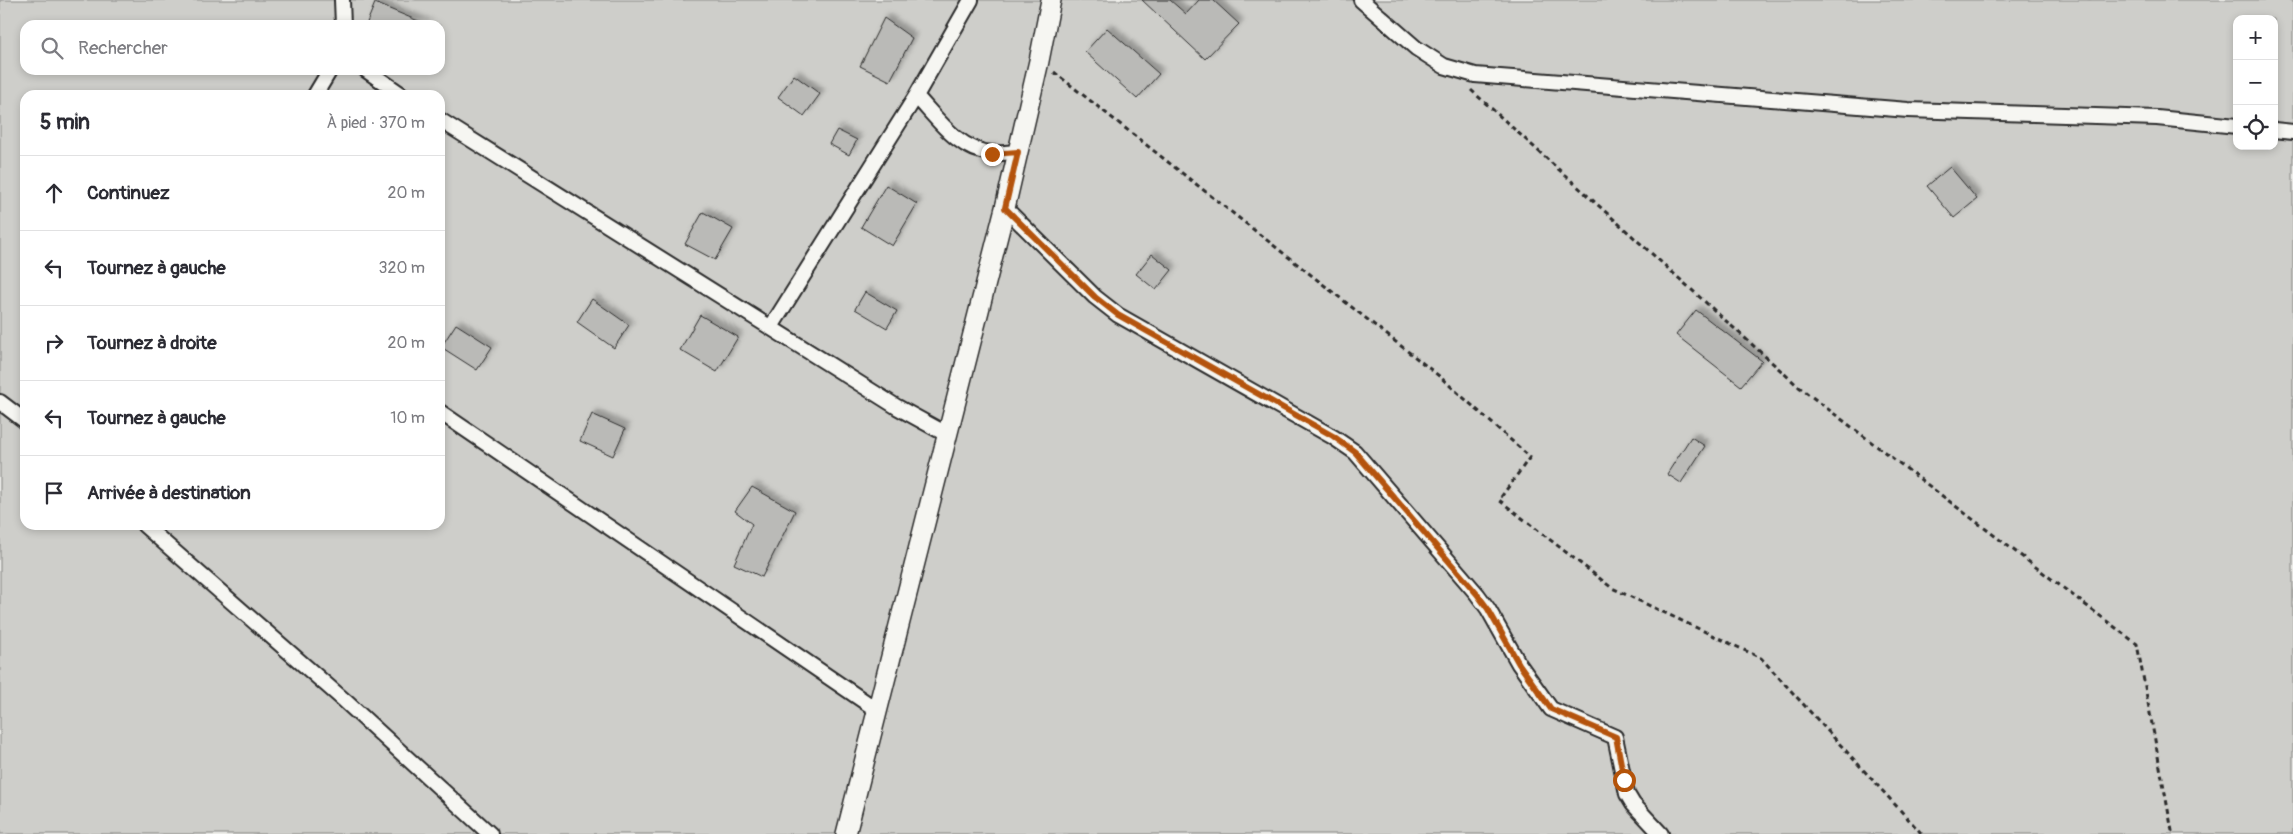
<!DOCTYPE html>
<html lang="fr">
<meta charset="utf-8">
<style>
body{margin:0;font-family:Pangolin,sans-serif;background:#f7f7f7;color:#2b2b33}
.controls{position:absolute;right:15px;top:15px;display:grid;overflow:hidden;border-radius:10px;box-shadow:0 2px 8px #0003}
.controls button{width:45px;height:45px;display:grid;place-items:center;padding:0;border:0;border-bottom:1px solid #e1e1e2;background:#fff;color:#2b2b33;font:25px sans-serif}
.stop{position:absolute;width:15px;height:15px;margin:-11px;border:4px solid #b45309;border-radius:50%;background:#fff}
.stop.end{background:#b45309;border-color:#fff;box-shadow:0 1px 5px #0008}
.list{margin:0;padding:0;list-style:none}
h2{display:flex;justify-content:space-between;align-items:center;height:65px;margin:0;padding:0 20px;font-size:21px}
h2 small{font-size:16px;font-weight:400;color:#7c7c81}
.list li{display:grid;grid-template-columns:32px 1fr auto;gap:15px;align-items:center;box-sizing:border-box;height:75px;padding:0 20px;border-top:1px solid #e1e1e2}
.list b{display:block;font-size:19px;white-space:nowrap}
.list em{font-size:16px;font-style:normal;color:#7c7c81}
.icon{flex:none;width:28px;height:28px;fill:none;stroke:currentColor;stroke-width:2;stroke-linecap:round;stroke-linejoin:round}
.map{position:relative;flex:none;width:2293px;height:834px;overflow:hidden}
.search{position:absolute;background:#fff;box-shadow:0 2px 8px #0003;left:20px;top:20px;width:425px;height:55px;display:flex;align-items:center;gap:12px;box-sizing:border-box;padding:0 18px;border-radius:15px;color:#7c7c81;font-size:19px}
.panel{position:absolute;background:#fff;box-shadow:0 2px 8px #0003;left:20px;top:90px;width:425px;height:440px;border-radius:15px}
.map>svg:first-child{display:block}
</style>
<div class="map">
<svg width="2293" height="834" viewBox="0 0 2293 834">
<defs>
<filter id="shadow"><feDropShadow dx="4.5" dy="-4.5" stdDeviation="2.5" flood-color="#0004"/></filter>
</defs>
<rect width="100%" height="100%" fill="#eeeeea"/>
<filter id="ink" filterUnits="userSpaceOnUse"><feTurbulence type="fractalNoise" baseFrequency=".02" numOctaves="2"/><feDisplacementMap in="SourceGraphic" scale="10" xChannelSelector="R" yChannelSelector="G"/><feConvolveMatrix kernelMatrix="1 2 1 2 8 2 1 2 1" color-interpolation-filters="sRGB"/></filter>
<g filter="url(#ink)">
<path fill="#cececa" stroke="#7c7c7a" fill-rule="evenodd" d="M0 0H2293V834H0ZM2237 19H2274V146H2237ZM25 25H440V70H25ZM25 95H440V525H25Z"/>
<path fill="#babab7" stroke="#2b2b2b" filter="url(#shadow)" d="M1142 0H1170L1186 14 1199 0H1213L1239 24 1205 59Z
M375 3 428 25H366Z
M884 18 912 38 890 81 860 66Z
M1107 28 1159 74 1137 99 1085 52Z
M794 75 820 94 804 116 778 97Z
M837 130 857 140 849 155 829 144Z
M1950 167 1977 199 1954 218 1927 186Z
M886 185 917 204 892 246 861 227Z
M703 212 733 229 715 260 685 244Z
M1152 254 1172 270 1156 290 1136 274Z
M865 292 897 311 887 328 855 309Z
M592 299 629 325 614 348 577 322Z
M1696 310 1762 361 1741 386 1676 335Z
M700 315 738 337 717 372 680 350Z
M456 324 492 347 477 370 441 347Z
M592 414 625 429 613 456 580 441Z
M1691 437 1705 446 1681 483 1667 474Z
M752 487 795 511 762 577 734 564 752 524 735 511Z"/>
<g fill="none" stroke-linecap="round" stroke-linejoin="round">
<defs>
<path id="street" d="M342 0 343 25
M1361 0 1416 48 1444 66 1475 75 1908 110 2157 118 2237 126
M366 70 402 95
M315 95 330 70
M916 96C937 118 958 150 991 153 1000 154 1010 152 1018 152
M440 120 897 407 948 435
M2274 130 2293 132
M1005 208 1095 297 1118 315 1333 437 1355 452 1477 594 1488 609 1519 664 1551 709 1615 737 1627 794 1633 804 1661 834
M771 327 916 96 971 0
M0 402 25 421
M440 412 877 710
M144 525 345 701 490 834"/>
<path id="secondary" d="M846 834 1005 208 1039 61 1051 0"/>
</defs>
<use href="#street" stroke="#2b2b2b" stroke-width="18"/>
<use href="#secondary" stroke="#2b2b2b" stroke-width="22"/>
<path stroke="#2b2b2b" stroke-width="3" stroke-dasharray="5 4" stroke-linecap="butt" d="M1054 72 1439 376 1530 457 1499 500 1612 588 1761 658 1922 834
M1471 90 1799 387 2137 644 2172 831 2169 834"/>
<use href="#street" stroke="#f6f6f2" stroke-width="14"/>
<use href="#secondary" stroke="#f6f6f2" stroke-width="19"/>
</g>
</g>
<g fill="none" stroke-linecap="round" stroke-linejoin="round" filter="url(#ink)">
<path stroke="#b45309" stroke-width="6" d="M992 154 1018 152 1005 208 1095 297 1118 315 1333 436 1355 452 1477 594 1488 609 1519 664 1551 709 1616 737 1624 780"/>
</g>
</svg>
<div class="controls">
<button>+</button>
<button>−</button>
<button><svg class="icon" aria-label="locate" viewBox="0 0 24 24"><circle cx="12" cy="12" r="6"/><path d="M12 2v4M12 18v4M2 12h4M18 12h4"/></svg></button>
</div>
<div class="stop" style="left:1624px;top:780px"></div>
<div class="stop end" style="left:992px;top:154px"></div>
<div class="search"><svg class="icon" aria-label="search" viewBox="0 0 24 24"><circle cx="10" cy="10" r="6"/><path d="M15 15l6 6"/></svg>Rechercher</div>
<section class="panel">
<h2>5 min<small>À pied · 370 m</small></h2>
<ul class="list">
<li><svg class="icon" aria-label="ahead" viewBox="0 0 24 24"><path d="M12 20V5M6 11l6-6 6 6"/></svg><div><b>Continuez</b></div><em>20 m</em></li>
<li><svg class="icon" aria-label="left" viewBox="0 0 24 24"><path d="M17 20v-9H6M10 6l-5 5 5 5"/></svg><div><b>Tournez à gauche</b></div><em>320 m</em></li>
<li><svg class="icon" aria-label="right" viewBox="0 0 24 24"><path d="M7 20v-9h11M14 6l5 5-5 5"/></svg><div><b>Tournez à droite</b></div><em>20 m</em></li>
<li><svg class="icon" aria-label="left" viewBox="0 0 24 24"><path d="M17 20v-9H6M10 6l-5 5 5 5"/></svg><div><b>Tournez à gauche</b></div><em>10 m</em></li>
<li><svg class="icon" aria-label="arrive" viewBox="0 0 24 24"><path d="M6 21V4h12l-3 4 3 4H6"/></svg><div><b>Arrivée à destination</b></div></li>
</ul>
</section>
</div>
